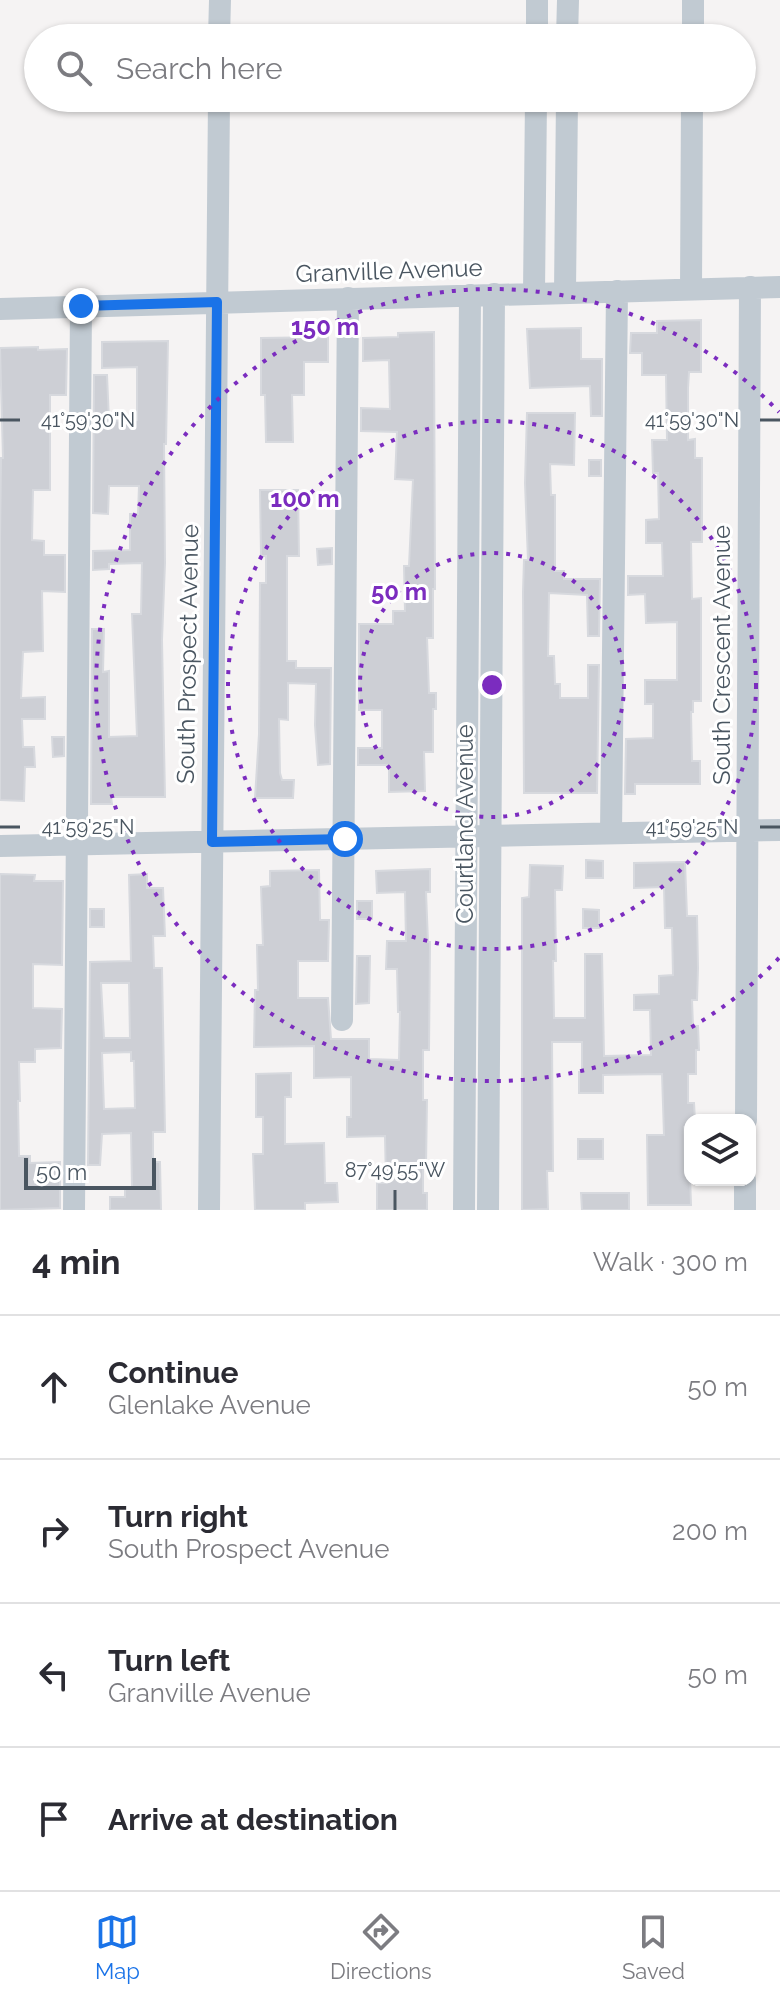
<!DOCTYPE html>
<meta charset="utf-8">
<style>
body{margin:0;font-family:Raleway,sans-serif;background:#f7f7f7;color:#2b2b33}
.controls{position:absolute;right:24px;bottom:24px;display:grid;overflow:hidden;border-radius:16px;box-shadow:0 2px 6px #0004}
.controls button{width:72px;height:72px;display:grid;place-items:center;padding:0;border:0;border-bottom:2px solid #e1e1e2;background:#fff;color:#2b2b33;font:40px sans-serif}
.scale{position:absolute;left:24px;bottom:20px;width:132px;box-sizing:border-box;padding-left:8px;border:4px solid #4a5661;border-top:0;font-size:22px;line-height:28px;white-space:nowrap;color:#4a5661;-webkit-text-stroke:6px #fff;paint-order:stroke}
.stop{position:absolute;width:24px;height:24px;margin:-18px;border:6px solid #1a73e8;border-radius:50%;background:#fff}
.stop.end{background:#1a73e8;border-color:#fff;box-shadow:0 2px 8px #0008}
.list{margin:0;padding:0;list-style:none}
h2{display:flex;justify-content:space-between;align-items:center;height:104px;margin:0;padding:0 32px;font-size:34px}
h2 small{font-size:26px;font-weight:400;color:#7c7c81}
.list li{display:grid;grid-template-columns:52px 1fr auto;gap:24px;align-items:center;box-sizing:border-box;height:144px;padding:0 32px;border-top:2px solid #e1e1e2}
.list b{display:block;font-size:30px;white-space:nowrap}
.list p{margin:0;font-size:26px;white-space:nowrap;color:#7c7c81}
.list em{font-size:26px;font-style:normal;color:#7c7c81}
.icon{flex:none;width:44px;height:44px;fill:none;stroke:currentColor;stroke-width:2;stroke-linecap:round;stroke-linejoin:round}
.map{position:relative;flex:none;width:780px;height:1210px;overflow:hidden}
.search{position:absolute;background:#fff;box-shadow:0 2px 6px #0004;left:24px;right:24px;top:24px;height:88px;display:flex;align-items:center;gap:20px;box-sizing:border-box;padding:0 28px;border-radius:44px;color:#7c7c81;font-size:30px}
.sheet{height:680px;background:#fff}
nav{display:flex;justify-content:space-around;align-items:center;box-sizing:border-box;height:112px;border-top:2px solid #e1e1e2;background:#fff;font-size:22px;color:#7c7c81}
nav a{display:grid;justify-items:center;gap:4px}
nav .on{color:#1a73e8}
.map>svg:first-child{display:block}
</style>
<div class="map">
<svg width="780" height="1210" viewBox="0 0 780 1210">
<rect width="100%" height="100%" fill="#f5f3f3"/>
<path fill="#cdcfd5" stroke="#d7d9de" stroke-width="2" fill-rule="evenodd" d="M701 320V372H689L688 388V440L695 439V458H702V542H691L692 599 701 598V701H693V712H691L692 761H700V784H635V794H625L626 739 653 738V704H645V680H677V622L646 623 645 594 628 595V576H663L662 543H646V520L659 519 658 473H653L652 440H667L666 375H642V353H630L631 333H657V321Z
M581 328V359H602V416H591L590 386 530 388 527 329Z
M434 332 435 589H433V638H427L429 693H436V709H433V752H424L425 791 389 792V765H358V748H382V710H359V624H393V611H405L404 566H409L413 480 395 479 397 432 361 431V408L390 409 389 360 363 361V338L398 337V333Z
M328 337V362H304V395H292L293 442H266L265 395H261V338Z
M168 341 166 444H164L165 563 162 640 165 797H111L112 804H91L92 629H104L103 672 109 671V737L137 736 132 614H141L142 563 109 564V569L93 570V551L130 550V514H138L139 486H109L108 514 93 513 94 375H107L109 421 137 420V367L102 368V342Z
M38 347V350L67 349 66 395H50V490H33L32 540 44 541V555H65V592L42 591 43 651 23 652 21 698 45 697V719H22L23 747H34L35 767H25L24 801 0 800V540L1 458H3L0 348Z
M527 413H575L574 465 550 464 551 495H555V571H564V579H600L599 636H588L587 595 549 593 548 656H554L555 684H560V698H588V665H599L597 793H524L523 592 524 560H528L525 483Z
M589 460H601V476H589Z
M260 490H298L299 556H287V661H296V668H331L330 764 318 765 315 725 316 684 288 683V720L279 719 280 773 282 780H294L293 798H255L259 734 260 583H266V556H261Z
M332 548V564L318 565 317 549Z
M52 737H64V756L53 757Z
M586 860 603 861V878H586Z
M685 862 687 916H697L698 968 697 1000H692L693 1026H698L699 1050H696V1074H688V1103H694L695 1120H690V1127H684L685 1175H690L691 1205H648L647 1135H664L662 1074 603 1075V1093H579V1072H582V1042H552L553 1171H547L548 1209 522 1210V898L529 897 530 865 563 866 562 890H555L556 961H553L554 1018H585V954H602L604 1056 651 1055 650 1010H634V995L659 994V976L673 975 672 928H665L664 887 634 888V863Z
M430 869V892H426L428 942H430L429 1050H423V1100H427L426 1166 423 1167V1193H427V1210H377V1183H386L385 1136 347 1137V1117H351V1077L314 1078V1046L254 1047 255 990H258L257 945H263L261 887 270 886V871L319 870 320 920H329L328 961H298V998H328L331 1039H369V1059L399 1060 400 1012H398L397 969H386L387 941H406L405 892 377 893 376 871Z
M0 874 35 875 34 881H63L62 965 33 964V1008L62 1009 61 1048 35 1049V1062H19L20 1101H18L19 1156H30V1163L60 1162V1208L0 1210Z
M147 874V888H163L165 936H153L154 968H162L165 1132H153V1162H160L161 1210H110V1197H125V1188H132L131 1133 102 1134 100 1165H88L90 962 131 961 129 875ZM101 983H129L130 1038H104ZM131 1052V1061H134L135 1108 104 1109 102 1053Z
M357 901H372V919H357Z
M90 909H104V927H90Z
M583 909 599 910V928H583Z
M357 956H370L369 1003 356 1004Z
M291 1073V1097H285V1144L324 1143 325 1183H337L338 1202 305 1203V1210H255L253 1154H263V1117H256V1074Z
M578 1139H603V1159H578Z
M581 1193H629V1210H582Z"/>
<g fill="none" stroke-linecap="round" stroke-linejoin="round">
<path stroke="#c1cad2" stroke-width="22" d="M219 38 220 0
M537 38V0
M567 38 568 0
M693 38V0
M691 289 692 98
M565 292 567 98
M534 293 536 98
M0 309 780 287
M611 833 617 291
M0 846 780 830
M342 1020 348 298
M746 1120 750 287
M74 1210 81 306
M209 1210 219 98
M464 1210 470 295
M488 1210 494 294
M745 1210V1180"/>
</g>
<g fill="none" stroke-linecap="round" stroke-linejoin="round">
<path stroke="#1a73e8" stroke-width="10" d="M81 306 217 302 212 842 345 839"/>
</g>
<path fill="none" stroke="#4a5661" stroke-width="3" d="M0 420H20M760 420H780M0 827H20M760 827H780M395 1190V1210"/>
<g fill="none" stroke="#7b2cbf" stroke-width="4" stroke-dasharray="4 8">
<circle cx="492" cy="685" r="132"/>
<circle cx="492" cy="685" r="264"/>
<path d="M779 958A396 396 0 1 1 779 412"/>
</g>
<g text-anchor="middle" stroke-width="6" stroke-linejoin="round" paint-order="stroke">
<g font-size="24" fill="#4a5661" stroke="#fff">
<text transform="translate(389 271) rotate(-2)" y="8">Granville Avenue</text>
<text transform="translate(188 654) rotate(-89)" y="8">South Prospect Avenue</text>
<text transform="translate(722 655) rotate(-90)" y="8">South Crescent Avenue</text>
<text transform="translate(465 824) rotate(-90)" y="8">Courtland Avenue</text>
</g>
</g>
<g font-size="20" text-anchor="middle" fill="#4a5661" stroke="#fff" stroke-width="6" stroke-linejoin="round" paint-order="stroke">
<text x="88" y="427">41°59'30"N</text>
<text x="692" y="427">41°59'30"N</text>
<text x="88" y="834">41°59'25"N</text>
<text x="692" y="834">41°59'25"N</text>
<text x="395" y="1177">87°49'55"W</text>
</g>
<circle cx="492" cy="685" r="12" fill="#7b2cbf" stroke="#fff" stroke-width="4"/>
<g font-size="24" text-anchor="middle" font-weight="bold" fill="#7b2cbf" stroke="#fff" stroke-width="6" stroke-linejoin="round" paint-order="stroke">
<text x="325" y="335">150 m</text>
<text x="305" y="507">100 m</text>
<text x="399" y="600">50 m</text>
</g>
</svg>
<div class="controls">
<button><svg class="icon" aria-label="layers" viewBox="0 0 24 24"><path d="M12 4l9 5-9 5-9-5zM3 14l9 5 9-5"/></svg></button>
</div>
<div class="scale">50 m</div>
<div class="stop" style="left:345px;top:839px"></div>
<div class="stop end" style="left:81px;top:306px"></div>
<div class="search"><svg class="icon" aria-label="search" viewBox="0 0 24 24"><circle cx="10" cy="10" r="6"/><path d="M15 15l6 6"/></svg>Search here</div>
</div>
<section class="sheet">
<h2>4 min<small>Walk · 300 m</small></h2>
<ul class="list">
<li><svg class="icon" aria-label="ahead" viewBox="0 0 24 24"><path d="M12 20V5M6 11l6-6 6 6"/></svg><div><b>Continue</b><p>Glenlake Avenue</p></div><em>50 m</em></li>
<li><svg class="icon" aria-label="right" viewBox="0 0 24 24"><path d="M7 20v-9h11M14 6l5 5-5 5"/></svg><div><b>Turn right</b><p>South Prospect Avenue</p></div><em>200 m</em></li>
<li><svg class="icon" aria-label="left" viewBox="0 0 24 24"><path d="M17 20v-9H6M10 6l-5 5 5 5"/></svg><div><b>Turn left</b><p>Granville Avenue</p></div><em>50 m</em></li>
<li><svg class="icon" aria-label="arrive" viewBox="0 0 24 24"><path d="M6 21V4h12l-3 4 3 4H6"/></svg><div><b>Arrive at destination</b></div></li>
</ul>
</section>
<nav>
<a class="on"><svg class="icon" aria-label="map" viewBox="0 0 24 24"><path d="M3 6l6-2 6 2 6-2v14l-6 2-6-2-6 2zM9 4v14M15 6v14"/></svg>Map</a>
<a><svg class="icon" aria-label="directions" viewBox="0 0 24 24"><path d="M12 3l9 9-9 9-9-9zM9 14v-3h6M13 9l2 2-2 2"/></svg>Directions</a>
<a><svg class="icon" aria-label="saved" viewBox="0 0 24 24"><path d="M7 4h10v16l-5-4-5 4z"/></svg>Saved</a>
</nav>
